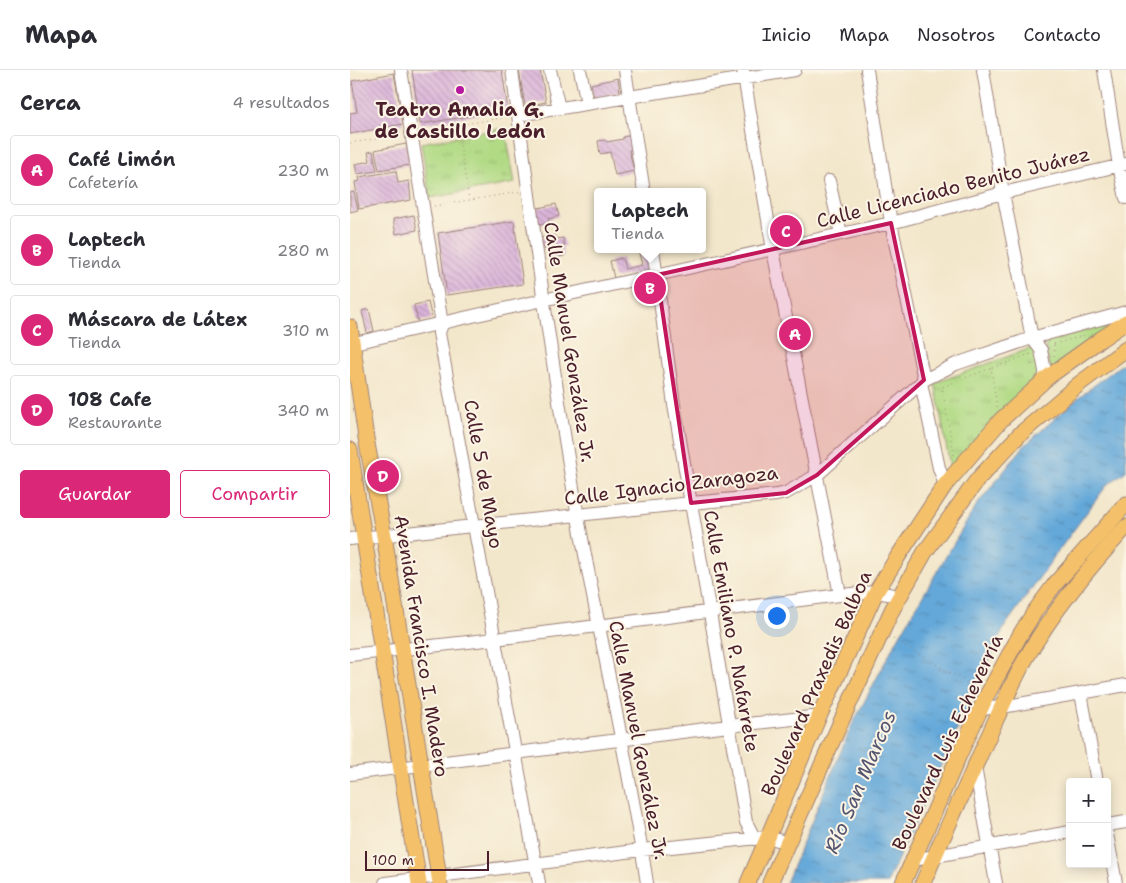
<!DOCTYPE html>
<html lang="es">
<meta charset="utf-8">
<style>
body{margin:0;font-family:"Shantell Sans",sans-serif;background:#f7f7f7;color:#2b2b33}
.controls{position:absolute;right:15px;bottom:15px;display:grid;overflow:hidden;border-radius:5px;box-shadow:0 2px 12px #0003}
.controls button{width:45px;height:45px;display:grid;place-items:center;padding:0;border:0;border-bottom:1px solid #e1e1e2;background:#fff;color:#2b2b33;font:25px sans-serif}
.scale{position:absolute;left:15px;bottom:12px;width:124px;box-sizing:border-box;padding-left:5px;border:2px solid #4a1f2b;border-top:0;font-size:14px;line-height:18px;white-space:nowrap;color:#4a1f2b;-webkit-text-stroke:4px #fcf5e5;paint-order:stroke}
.you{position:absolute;left:426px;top:545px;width:18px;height:18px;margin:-12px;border:4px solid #fff;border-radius:50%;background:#1a73e8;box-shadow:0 0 0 8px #1a73e833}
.badge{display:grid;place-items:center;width:32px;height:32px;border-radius:50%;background:#db2777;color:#fff;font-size:16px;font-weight:700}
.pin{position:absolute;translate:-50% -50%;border:2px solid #fff;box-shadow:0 1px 5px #0006}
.popup{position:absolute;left:244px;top:118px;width:112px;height:65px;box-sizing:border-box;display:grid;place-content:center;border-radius:5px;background:#fff;filter:drop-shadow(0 1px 4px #0005);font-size:16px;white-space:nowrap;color:#7c7c81}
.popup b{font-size:19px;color:#2b2b33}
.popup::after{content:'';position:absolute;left:50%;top:100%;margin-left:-10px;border:10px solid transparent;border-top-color:#fff}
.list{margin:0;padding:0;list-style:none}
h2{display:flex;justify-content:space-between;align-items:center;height:65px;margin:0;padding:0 20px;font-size:21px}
h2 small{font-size:16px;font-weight:400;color:#7c7c81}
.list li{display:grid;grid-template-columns:32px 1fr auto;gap:15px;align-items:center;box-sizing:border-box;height:70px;margin:0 10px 10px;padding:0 10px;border:1px solid #e1e1e2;border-radius:5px}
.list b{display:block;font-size:19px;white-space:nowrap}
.list p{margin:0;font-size:16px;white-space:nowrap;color:#7c7c81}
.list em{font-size:16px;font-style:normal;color:#7c7c81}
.actions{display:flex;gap:10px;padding:15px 20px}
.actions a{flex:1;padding:11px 0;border:1px solid #db2777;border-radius:5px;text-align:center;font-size:18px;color:#db2777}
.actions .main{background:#db2777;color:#fff}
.map{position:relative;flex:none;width:776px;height:813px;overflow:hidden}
header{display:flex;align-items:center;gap:30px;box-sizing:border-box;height:70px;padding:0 25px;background:#fff;border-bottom:1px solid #e1e1e2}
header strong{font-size:24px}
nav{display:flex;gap:28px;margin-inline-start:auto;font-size:18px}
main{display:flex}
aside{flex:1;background:#fff}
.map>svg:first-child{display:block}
</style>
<header>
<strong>Mapa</strong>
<nav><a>Inicio</a><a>Mapa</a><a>Nosotros</a><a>Contacto</a></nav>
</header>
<main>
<aside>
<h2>Cerca<small>4 resultados</small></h2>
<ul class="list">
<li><span class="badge">A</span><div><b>Café Limón</b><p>Cafetería</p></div><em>230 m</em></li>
<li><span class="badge">B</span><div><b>Laptech</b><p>Tienda</p></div><em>280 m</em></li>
<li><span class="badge">C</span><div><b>Máscara de Látex</b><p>Tienda</p></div><em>310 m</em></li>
<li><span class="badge">D</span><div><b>108 Cafe</b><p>Restaurante</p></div><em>340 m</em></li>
</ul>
<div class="actions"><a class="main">Guardar</a><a>Compartir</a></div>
</aside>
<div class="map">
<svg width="776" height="813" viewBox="0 0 776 813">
<defs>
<pattern id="grass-tufts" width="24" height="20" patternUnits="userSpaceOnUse" patternTransform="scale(1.25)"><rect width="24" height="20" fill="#b1da84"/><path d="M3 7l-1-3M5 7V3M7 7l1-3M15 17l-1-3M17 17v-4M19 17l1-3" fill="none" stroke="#9abb72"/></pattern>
<pattern id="water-ripples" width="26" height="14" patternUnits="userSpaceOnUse" patternTransform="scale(1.25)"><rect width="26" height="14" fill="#63a8d9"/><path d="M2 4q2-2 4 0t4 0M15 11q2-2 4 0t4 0" fill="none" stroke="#5488b0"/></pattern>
<pattern id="building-back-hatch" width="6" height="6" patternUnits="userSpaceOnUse" patternTransform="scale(1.25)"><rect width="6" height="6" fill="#dab3da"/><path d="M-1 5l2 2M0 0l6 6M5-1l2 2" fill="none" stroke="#b391b1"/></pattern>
</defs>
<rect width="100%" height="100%" fill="#fcf5e5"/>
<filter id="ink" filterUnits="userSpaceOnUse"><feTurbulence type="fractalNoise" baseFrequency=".02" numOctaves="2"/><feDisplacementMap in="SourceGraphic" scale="10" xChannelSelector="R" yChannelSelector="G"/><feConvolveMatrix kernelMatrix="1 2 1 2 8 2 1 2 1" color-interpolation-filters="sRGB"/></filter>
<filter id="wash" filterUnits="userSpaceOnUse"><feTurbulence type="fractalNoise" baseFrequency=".0096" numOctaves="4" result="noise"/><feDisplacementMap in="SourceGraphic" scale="20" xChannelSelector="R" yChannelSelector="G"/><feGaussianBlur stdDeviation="1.12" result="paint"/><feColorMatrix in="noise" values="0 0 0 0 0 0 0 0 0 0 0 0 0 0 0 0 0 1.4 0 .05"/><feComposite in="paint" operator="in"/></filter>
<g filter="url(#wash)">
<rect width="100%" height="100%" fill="#f3e7cb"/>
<path fill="url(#grass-tufts)" stroke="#7e7c58" d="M155 58 165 113 80 128 71 73Z
M772 249 701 305 695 272Z
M684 277 690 297 689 311 601 402 585 313Z"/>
<path fill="url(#water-ripples)" stroke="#566482" d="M776 291V401L757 415 706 484 655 556 537 813H436L501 657 543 577 585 505 626 436 674 376 729 327Z"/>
<g id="blocks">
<path fill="url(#building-back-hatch)" d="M62 0H152L158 40 70 54Z
M169 0H190L196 32 175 36Z
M44 3 53 54 0 64V43L7 42 2 11Z
M268 8 270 22 244 28 241 14Z
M282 65 284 79 279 80 284 101 265 105 260 82 250 84 248 71 255 70 257 72 273 69V67Z
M56 74 60 95 29 100 25 80Z
M23 81 27 101 7 104 5 94 20 91 18 82Z
M46 101 48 113 59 111 61 130 9 139 5 112 10 111 9 107Z
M4 122 8 140 0 142V123Z
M206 134 209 146 198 149 199 153 188 155 184 139Z
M64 145 67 160 46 164 43 149Z
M164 151 173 214 97 225 88 163Z
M205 165V169L213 168 215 176H212L214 186 199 189 197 179H194L191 168Z
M288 179H297L300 200 264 208 260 191 272 188 275 199 292 195Z
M78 232 82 249 68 252 64 235Z
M19 239 24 261 17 263 12 241Z"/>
</g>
</g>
<g filter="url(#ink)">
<use href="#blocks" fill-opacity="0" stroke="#9e837b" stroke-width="1"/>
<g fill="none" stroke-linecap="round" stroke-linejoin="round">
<defs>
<path id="minor" d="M51 0 92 254 89 263 189 813
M162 0C182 149 202 298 228 447 250 569 278 690 297 813
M200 0 209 38
M230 0 237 33
M275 0 294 122
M393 0 423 180 490 525
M517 0 541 153 574 310
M633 0 653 123 682 268 691 280 695 301V306L691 315
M754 0 769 96 776 128
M168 45 445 0
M479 111 491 164
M303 179 324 335 396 752 405 769
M0 274 193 230 541 153 653 123 776 94
M571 313 589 398 595 415
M0 469 341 433 427 425 436 423 467 405 574 310 606 294 682 268 776 242
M0 585 145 569 490 525 526 522 550 526
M731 623 747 712
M630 639 652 637 776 615
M625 697 646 813
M0 704 379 656 471 646
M757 755 776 752
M757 764 766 813
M563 790 720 762
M35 813 292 780 418 767 438 773"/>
<path id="major" d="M0 257 16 368 34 466 90 813
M0 380 69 813
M398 813 418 767 467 651 526 522 547 488 595 415 651 350 698 307 751 269 776 252
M420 813 489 656 542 540 575 482 628 409 669 365 729 314 776 279
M553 813 609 685 637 625 670 565 685 541 705 514 776 434
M573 813C591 770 611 728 630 685 646 651 660 615 679 583 706 537 740 496 776 457"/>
</defs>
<use href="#minor" stroke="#9e837b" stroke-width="14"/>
<use href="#major" stroke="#9e837b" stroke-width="17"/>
<path stroke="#9e837b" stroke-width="1" stroke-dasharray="1 4" stroke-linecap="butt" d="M107 56 119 129
M72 61 157 47
M0 73 51 65
M84 136 169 122
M704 274 736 265
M704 275V288
M680 284 682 295
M642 298 680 284
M604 385 592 317 641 298 647 337
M543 569 628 619"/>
<use href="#minor" stroke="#fff" stroke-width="12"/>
<use href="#major" stroke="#f4c16b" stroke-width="15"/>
</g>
</g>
<path fill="#c2185b" fill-opacity="0.2" stroke="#c2185b" stroke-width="4" stroke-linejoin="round" d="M541 153 574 310 467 405 436 423 341 433 307 205Z"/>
<circle fill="#b5179e" stroke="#fcf5e5" stroke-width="2" cx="110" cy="20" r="5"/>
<g text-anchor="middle" stroke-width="4" stroke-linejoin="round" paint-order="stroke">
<g font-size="19" font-weight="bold" fill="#4a1f2b" stroke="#fcf5e5">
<text x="110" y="46">Teatro Amalia G.<tspan x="110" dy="22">de Castillo Ledón</tspan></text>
</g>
<g font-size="19" fill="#4a1f2b" stroke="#fcf5e5">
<text transform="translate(603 117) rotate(-14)" y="7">Calle Licenciado Benito Juárez</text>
<text transform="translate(220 272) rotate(81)" y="7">Calle Manuel González Jr.</text>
<text transform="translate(134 404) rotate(80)" y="7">Calle 5 de Mayo</text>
<text transform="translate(321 415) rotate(-7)" y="7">Calle Ignacio Zaragoza</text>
<text transform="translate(382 561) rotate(80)" y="7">Calle Emiliano P. Nafarrete</text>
<text transform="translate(72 576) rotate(81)" y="7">Avenida Francisco I. Madero</text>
<text transform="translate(466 613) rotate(-66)" y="7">Boulevard Praxedis Balboa</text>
<text transform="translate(289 670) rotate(79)" y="7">Calle Manuel González Jr.</text>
<text transform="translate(597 672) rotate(-65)" y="7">Boulevard Luis Echeverría</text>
</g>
<g font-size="20" font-style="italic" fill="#545671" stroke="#fcf5e5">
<text transform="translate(510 712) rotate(-67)" y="7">Río San Marcos</text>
</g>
</g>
</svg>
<div class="controls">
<button>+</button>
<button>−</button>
</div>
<div class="scale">100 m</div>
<div class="you"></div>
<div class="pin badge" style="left:445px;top:264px">A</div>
<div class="pin badge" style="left:300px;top:218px">B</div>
<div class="popup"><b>Laptech</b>Tienda</div>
<div class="pin badge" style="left:436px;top:161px">C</div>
<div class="pin badge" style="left:33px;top:406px">D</div>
</div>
</main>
